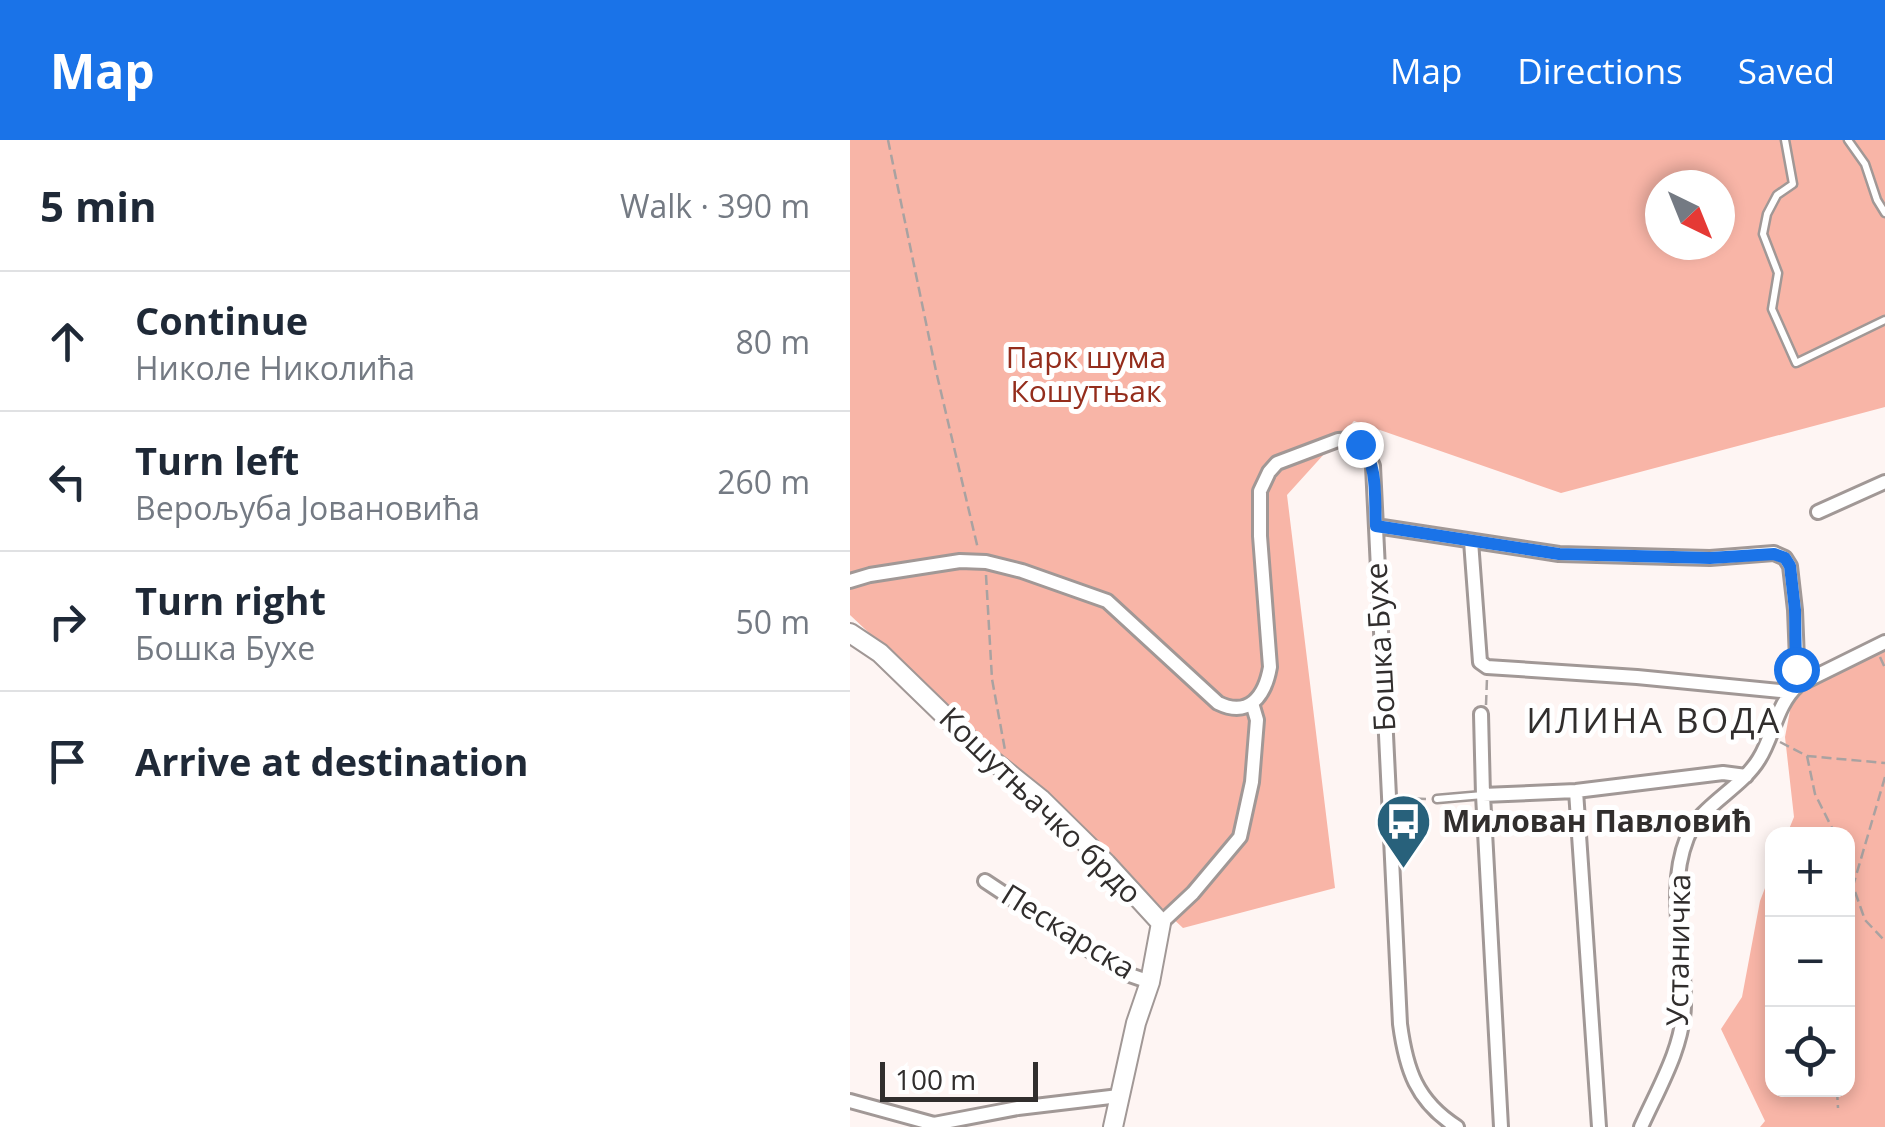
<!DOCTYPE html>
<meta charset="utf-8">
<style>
body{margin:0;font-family:"Open Sans",sans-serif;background:#f6f6f7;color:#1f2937}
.controls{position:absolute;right:30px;bottom:30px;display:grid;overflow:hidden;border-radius:20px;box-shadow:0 5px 15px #0003}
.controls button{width:90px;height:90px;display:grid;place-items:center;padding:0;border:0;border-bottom:2px solid #e0e1e3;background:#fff;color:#1f2937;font:50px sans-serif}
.compass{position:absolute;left:795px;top:30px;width:90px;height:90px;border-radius:50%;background:#fff;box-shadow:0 5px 15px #0003;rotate:137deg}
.scale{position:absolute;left:30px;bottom:25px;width:158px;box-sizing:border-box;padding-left:10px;border:5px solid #312e2d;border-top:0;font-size:28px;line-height:35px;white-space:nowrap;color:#312e2d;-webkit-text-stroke:8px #fff;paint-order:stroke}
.stop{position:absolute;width:30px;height:30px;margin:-22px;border:8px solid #1a73e8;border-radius:50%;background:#fff}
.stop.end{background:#1a73e8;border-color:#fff;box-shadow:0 2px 10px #0008}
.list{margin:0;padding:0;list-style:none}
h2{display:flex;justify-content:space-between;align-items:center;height:130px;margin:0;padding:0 40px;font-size:42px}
h2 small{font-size:32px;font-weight:400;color:#747a83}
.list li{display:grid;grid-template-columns:65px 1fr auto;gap:30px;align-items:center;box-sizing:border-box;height:140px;padding:0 40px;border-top:2px solid #e0e1e3}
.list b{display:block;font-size:38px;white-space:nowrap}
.list p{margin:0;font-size:32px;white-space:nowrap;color:#747a83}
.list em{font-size:32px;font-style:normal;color:#747a83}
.icon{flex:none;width:55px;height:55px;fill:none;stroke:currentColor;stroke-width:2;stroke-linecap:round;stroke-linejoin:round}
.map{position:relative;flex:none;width:1035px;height:987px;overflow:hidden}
header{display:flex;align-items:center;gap:60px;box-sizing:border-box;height:140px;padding:0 50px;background:#1a73e8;color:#fff}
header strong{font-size:48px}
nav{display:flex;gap:55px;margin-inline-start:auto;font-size:35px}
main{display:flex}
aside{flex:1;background:#fff}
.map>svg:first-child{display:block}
</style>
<header>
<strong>Map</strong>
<nav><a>Map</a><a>Directions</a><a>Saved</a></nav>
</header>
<main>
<aside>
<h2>5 min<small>Walk · 390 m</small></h2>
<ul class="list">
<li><svg class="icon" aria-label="ahead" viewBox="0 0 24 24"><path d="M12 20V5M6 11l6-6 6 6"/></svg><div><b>Continue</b><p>Николе Николића</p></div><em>80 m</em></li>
<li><svg class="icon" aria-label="left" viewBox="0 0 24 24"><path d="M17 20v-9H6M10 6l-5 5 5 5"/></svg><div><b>Turn left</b><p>Верољуба Јовановића</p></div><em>260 m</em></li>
<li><svg class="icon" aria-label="right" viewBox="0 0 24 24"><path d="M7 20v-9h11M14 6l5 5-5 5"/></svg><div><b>Turn right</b><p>Бошка Бухе</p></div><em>50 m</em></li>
<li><svg class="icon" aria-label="arrive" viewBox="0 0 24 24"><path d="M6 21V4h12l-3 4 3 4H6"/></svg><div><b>Arrive at destination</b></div></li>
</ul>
</aside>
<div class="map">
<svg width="1035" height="987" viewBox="0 0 1035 987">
<rect width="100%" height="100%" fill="#fef5f3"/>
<path fill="#f8b5a7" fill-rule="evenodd" d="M0 0H1035V267L711 353 504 281 437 355 485 748 333 788 0 475ZM810 45H870V105H810Z
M1035 511V987H910L915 981 871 889 892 857 910 761 922 730V950H998V694H937L944 677 935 597 942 560C970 539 1001 522 1035 511Z"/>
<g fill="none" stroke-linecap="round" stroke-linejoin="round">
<defs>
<path id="lane" d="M935 0 943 44 927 55 917 74 913 94 928 133 922 169 946 223 1035 180
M998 0 1015 24 1027 60 1035 73
M587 659 633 655"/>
<path id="street" d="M968 372 1035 342
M526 386 709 414 860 418 924 413 935 418 940 426 945 470 948 545
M621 401 630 522 637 527 787 537 941 552
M0 441 20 435 110 421 136 422 172 431 257 461 368 563C399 578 415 556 420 527L410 396V351L419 332 427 323 488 300 503 299 510 304 517 312 523 326 550 884C556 929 566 961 607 987
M631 574 633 655 651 987
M726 651 749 987
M633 655 726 651 873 633 896 636
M135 741 274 833 300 842
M311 783 343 753 390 697 402 642 407 580 402 563
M0 961 84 984 168 968 269 956
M791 987C808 949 833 908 834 865 835 809 816 751 837 698 849 666 891 649 909 619 924 595 926 565 948 545L1035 502"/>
<path id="secondary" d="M0 493 30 513 132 612 191 659 256 723 311 783 300 842 286 883 263 987"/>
</defs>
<use href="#lane" stroke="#a19896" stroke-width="11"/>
<use href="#street" stroke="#a19896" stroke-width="18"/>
<use href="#secondary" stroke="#a19896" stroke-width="22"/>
<path stroke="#a9a2a1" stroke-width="2.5" stroke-dasharray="10 5" stroke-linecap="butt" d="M38 0 86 231 128 409
M136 435 142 539 155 610
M1030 517 1035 528
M636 565 637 538
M930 602 957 616 1035 623
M957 616 965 654 985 694
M1035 637 1003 746 1015 780 1035 801
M551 658 578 659
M998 731 1001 742
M998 768 1002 750
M987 950 988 968"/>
<use href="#lane" stroke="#fff" stroke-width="6"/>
<use href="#street" stroke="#fff" stroke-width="12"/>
<use href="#secondary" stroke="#fff" stroke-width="18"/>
</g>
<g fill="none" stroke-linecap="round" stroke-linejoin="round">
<path stroke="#1a73e8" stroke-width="12" d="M510 304C529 325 524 359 526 386L709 414 860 418 924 414 935 418 940 426 945 470 946 529"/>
</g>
<defs>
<symbol id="bus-pin" viewBox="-11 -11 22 30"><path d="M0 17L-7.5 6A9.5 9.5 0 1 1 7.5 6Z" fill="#28617b" stroke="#fff"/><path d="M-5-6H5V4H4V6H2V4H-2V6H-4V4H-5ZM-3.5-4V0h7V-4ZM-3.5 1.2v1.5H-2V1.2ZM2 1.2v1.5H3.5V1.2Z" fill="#fff"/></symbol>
</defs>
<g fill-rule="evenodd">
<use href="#bus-pin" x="522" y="650" width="63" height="86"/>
</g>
<g text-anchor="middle" stroke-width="10" stroke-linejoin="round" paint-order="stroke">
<g font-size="30" fill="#942d1c" stroke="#fff">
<text x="236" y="228">Парк шума<tspan x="236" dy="34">Кошутњак</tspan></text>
</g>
<g font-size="30" fill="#312e2d" stroke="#fff">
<text transform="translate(531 507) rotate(-93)" y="10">Бошка Бухе</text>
<text transform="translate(190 666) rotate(44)" y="10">Кошутњачко брдо</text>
<text transform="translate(218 792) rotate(32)" y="10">Пескарска</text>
<text transform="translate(829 810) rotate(-89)" y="10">Устаничка</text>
</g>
<g font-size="30" font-weight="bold" fill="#312e2d" stroke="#fff" text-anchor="start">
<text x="592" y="692">Милован Павловић</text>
</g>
<g font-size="35" letter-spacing="2.5" fill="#312e2d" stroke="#fff">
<text x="804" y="593">ИЛИНА ВОДА</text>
</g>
</g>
</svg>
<div class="controls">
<button>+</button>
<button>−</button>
<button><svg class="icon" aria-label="locate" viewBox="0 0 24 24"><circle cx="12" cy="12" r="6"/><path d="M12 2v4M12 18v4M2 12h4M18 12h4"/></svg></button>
</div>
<svg class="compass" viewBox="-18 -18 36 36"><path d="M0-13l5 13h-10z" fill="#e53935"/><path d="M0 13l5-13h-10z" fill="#747a83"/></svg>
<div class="scale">100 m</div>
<div class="stop" style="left:946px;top:529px"></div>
<div class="stop end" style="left:510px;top:304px"></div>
</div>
</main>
